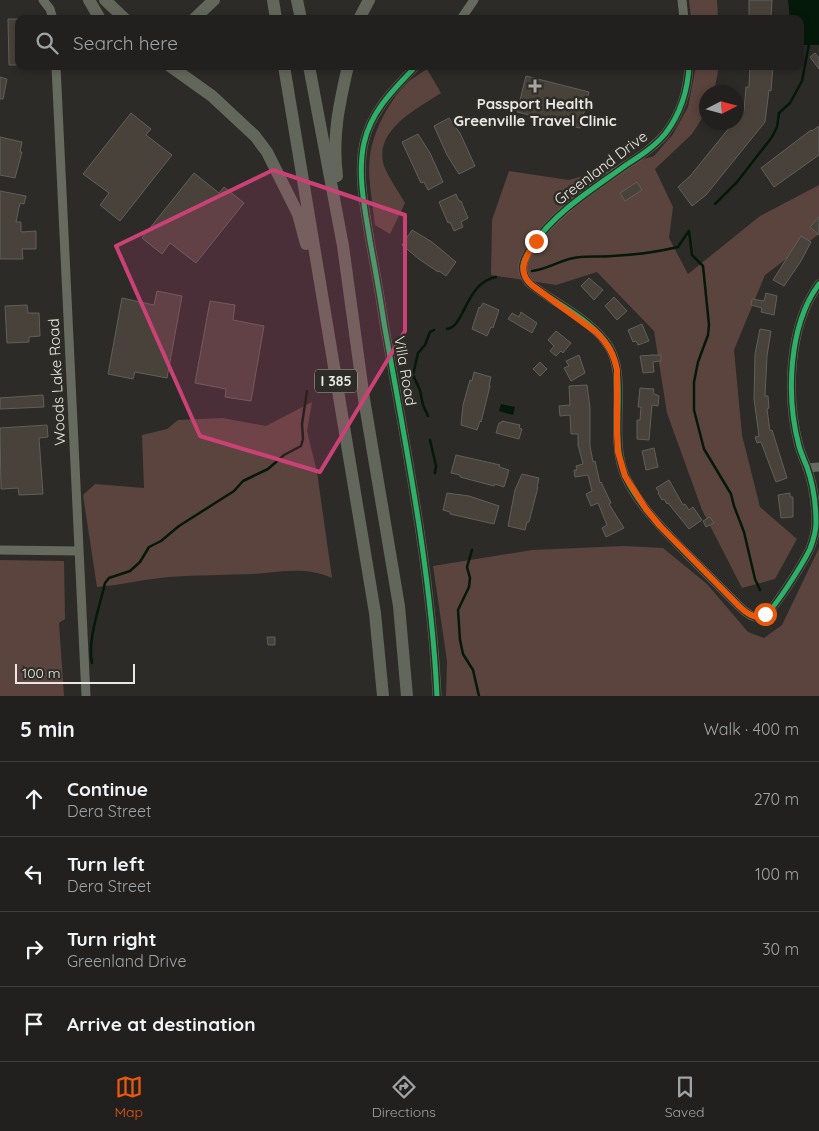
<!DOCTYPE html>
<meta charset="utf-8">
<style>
body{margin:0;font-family:Quicksand,sans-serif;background:#292827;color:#f1f3f6}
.compass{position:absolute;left:699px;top:85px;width:45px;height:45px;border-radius:50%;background:#21201e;box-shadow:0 2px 8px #0003;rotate:84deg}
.scale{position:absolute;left:15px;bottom:12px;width:120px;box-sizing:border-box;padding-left:5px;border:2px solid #e8e7e3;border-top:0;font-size:14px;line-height:18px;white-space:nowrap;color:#e8e7e3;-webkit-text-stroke:4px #2e2c26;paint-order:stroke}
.stop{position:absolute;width:15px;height:15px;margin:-11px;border:4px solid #ea580c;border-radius:50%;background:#fff}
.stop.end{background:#ea580c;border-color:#fff;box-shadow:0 1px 5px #0008}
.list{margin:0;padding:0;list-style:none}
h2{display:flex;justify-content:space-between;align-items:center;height:65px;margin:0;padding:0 20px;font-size:21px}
h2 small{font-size:16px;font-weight:400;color:#a2a3a4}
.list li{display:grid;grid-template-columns:32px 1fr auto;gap:15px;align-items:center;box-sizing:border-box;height:75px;padding:0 20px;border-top:1px solid #3e3e3c}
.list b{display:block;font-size:19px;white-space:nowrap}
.list p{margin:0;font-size:16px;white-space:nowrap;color:#a2a3a4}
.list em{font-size:16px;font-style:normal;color:#a2a3a4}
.icon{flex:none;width:28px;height:28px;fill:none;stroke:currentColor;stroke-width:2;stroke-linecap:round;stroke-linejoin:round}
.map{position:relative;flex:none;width:819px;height:696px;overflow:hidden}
.search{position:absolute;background:#21201e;box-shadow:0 2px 8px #0003;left:15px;right:15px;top:15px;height:55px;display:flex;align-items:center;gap:12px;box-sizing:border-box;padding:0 18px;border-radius:10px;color:#a2a3a4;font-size:19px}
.sheet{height:365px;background:#21201e}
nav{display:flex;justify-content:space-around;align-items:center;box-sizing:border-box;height:70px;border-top:1px solid #3e3e3c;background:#21201e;font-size:14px;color:#a2a3a4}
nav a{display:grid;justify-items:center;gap:2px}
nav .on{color:#ea580c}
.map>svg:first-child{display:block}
</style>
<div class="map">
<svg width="819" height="696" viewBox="0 0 819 696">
<rect width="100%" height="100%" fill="#2c2b28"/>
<path fill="#5b443e" d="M689 0H717L718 19H691Z
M696 66H719L714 92H706V112L692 134 655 169 673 207 669 238 688 274 760 216 819 185V234L765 275 734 350 742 435 760 507 797 539 775 579 742 588 702 510 667 413 654 331 597 272 556 285 491 275 492 220 509 171 569 180 654 156 673 134 688 107Z
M427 69 441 93C417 109 373 130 384 166 389 178 398 191 405 203L390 234 375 225C373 205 367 176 370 156 374 129 389 101 408 82 414 77 421 73 427 69Z
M312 402 307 431 317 472 332 578C305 566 281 572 253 574 225 575 197 575 169 577 145 579 121 585 97 587L83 495 95 484 144 488 142 435 167 429 178 420 223 418 266 426Z
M624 546 663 548 707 584 748 632 764 638 782 625 819 548V696H446L447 661 433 566 532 550Z
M0 560 64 561 65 619 59 623 64 696H0Z"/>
<path fill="#04190a" d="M788 0H819V45H800V19H790Z
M501 404 515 407 513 415 499 411Z"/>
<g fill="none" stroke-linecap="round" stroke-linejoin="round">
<path stroke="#04190a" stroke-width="2.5" d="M715 204 737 182 772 137 777 127 779 113 790 103 802 81 809 44
M689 231 692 255 703 266 709 325 708 335 698 362 694 382V410L704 449 731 494 734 506 744 532 755 579 760 590
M532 271C549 269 563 258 580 257 591 256 602 257 612 256 634 255 657 252 678 247L688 232
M447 329C465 327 465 283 496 277
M428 416 423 405 420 390 413 375 418 353 425 345 430 332 434 330
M430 440 436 466 435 473
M472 550 467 567 470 578 469 587 458 610 460 640 463 654 473 670 479 696
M92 663C87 640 100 606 105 583L109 578 130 571 140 562 149 547 161 541 179 526 234 491 243 481 268 469 284 455 301 446 303 439 302 424 307 391"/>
</g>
<path fill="#48423a" stroke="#605f5c" d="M749 0H772L771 19H749Z
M8 19H19V65H9Z
M815 53 819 58V69L810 57Z
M750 66H773L771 91 769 90 765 122 706 195 692 206 678 187 691 175 734 122H736V120L744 111 746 87H749Z
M526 76 589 92 580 128 517 112Z
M0 77 7 79 3 99H0Z
M131 113 151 129 146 135 172 155 120 221 100 205 109 193 83 174Z
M449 118 460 133 475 166 459 174 447 155 434 126Z
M819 126V155L774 187 761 168 811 130 812 131Z
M418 134 430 153 443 182 428 190 424 182 421 183 402 142Z
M0 137 22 142 20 152H22L15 178 0 175Z
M194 173 219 193 224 187 244 203 196 263 170 243 162 254 142 238Z
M637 182 642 190 625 201 620 193Z
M0 191 26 196 24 204 20 203 16 222H21V232L36 231V249H22L23 259H0Z
M456 194 459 201H461L468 218 461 222 463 227 454 231 450 222 448 223 439 202Z
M819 217V235L810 227Z
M412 230 432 242 456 262 446 276 439 271 438 272 419 259 402 245Z
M801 236 811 242 801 261 784 286 773 280Z
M589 278 603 290 594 300 581 286Z
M157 291 182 296 167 378 135 372 133 379 108 374 122 298 154 305Z
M766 293 777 296 774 315 761 312 762 308 751 305 752 299 764 301Z
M614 297 627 311 617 320 605 306Z
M210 301 235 305 233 320 264 326 251 401 225 397 226 389 195 383Z
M483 303 499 310 493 328 491 327 487 336 472 329 479 307 480 308Z
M27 305 28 313H39L40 336 29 337V342L7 343 5 306Z
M521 312 537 323 532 333 508 319 512 313 519 317Z
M642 324 649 341 638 345 636 341 633 342 628 330Z
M760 329 771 331 767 356 765 396H768L769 408 767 409 770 431 772 430 787 478 776 482 761 442 757 443 755 437 759 436 754 399 755 354Z
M556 331 571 343 563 353 561 351 556 356 550 351 554 346 548 340Z
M579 355 585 373 571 381 564 368 569 366 566 361Z
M652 355H661V361L653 362 654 372 643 373 640 356Z
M540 362 547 369 540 376 533 369Z
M474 372 491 377 489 386H490L481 422 480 421 477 430 461 425 463 405 470 380 472 381Z
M587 385 590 408V446L593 462 595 461 600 483 601 482 611 503 609 504 624 528 606 537 602 528 607 525 598 503 591 506 586 494 592 491 588 475 575 477 574 470H577L576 466 583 464 578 445V434H571L570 415 560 416 559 406 570 405 569 386Z
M640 388 654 389 653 393 659 396 658 406 652 405 649 440 637 439V420H640L641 407H638Z
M43 395 44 407 0 409V398Z
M502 421 520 425 519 428 522 429 519 439 496 433 499 423H501Z
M47 425 48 437 39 438 43 494 19 495 18 488 1 489 0 428Z
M654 448 658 467 646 470 642 451Z
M456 455 500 465 499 467 509 470 504 487 495 484 494 486 460 477V475L451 473Z
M522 474 539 478 537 487H538L529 522H527L525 530 508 526 515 490Z
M669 480 683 505 685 504 689 510 693 507 702 520 689 529 668 503 667 504 664 499 662 500 658 493 659 492 656 488Z
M447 493 469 496 499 506 494 524 450 514V512L443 510Z
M790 493V497H793V517L781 518 778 495Z
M710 517 714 523 706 527 703 521Z
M267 637H275V645H268Z"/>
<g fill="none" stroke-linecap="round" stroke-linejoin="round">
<path stroke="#676b5f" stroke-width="9" d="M43 0 50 9 53 19
M682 0 684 19
M461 19 474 0
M56 66 86 696
M416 66C394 89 371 111 364 143 357 175 365 209 370 241 375 268 380 295 384 323 406 447 431 570 437 696
M689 66C688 90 680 115 665 134 654 147 640 156 626 165 593 189 556 211 533 245 529 251 524 258 523 265 522 273 525 278 529 283 553 302 585 316 605 341 632 373 606 436 626 478 640 507 663 529 685 552 703 570 721 588 739 606 744 611 754 620 762 617 773 613 804 561 810 549 813 541 816 531 816 523 816 505 813 484 807 467 804 460 801 453 799 446 786 397 788 326 819 284
M807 468 819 467
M0 550 79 551"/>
<path stroke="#63675b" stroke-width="12" d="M89 0 100 19
M105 0 125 19
M273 0 276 19
M297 0 301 19
M194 19 214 0
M359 19 369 0
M170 66 212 96 255 136 267 152 298 214 306 244
M284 66 375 613 383 696
M309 66 343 246 364 399 399 606 407 696
M337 176C332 136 339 105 348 66"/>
<defs>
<path id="cycleway" d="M416 66C394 89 371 111 364 143 357 175 365 209 370 241 375 268 380 295 384 323 406 447 431 570 437 696
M689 66C688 90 680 115 665 134 654 147 640 156 626 165 593 189 556 211 533 245 529 251 524 258 523 265 522 273 525 278 529 283 553 302 585 316 605 341 632 373 606 436 626 478 640 507 663 529 685 552 703 570 721 588 739 606 744 611 754 620 762 617 773 613 804 561 810 549 813 541 816 531 816 523 816 505 813 484 807 467 804 460 801 453 799 446 786 397 788 326 819 284"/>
</defs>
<use href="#cycleway" stroke="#2e2c26" stroke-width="8"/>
<use href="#cycleway" stroke="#2db169" stroke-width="5"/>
</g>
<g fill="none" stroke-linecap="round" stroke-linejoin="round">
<path stroke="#ea580c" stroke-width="6" d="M536 241C526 256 515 272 533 286L596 332C608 344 614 354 617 370V434L618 452 625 476 646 509 660 526 739 606C746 613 756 621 765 614"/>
</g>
<path fill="#ca4176" fill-opacity="0.2" stroke="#ca4176" stroke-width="4" stroke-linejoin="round" d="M273 170 405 215V331L320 472 200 436 116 246Z"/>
<path fill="#a6a5a2" stroke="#2e2c26" stroke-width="2" d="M532.5 78.5h5v5h5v5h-5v5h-5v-5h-5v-5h5z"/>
<g text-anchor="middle" stroke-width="5" stroke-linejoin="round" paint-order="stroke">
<rect fill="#2e2c26" stroke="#b0afaa" stroke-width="1" x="315" y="369.5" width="42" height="23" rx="4"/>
<g font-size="14" font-weight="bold" fill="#e8e7e3">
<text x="336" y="386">I 385</text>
</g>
<g font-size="15" font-weight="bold" fill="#e8e7e3" stroke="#2e2c26">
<text x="535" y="109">Passport Health<tspan x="535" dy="17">Greenville Travel Clinic</tspan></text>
</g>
<g font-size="15" fill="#e8e7e3" stroke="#2e2c26">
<text transform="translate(601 168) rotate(-37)" y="5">Greenland Drive</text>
<text transform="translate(405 371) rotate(80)" y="5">Villa Road</text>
<text transform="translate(57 382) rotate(-93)" y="5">Woods Lake Road</text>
</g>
</g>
</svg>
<svg class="compass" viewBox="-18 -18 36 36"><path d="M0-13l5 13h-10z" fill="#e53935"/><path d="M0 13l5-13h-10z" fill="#a2a3a4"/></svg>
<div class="scale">100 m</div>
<div class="stop" style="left:765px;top:614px"></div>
<div class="stop end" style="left:536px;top:241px"></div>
<div class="search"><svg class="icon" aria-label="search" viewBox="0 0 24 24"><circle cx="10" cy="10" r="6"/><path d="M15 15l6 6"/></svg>Search here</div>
</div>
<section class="sheet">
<h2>5 min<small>Walk · 400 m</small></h2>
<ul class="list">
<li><svg class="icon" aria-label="ahead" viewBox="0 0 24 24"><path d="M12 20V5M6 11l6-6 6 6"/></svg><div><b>Continue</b><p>Dera Street</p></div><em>270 m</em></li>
<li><svg class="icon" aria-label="left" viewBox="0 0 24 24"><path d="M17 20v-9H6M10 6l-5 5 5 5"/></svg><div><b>Turn left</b><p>Dera Street</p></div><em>100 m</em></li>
<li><svg class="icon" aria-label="right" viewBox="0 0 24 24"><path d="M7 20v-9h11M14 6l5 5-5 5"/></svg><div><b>Turn right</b><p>Greenland Drive</p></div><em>30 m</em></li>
<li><svg class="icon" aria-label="arrive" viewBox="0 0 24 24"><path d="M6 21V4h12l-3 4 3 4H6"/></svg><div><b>Arrive at destination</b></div></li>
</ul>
</section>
<nav>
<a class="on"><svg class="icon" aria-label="map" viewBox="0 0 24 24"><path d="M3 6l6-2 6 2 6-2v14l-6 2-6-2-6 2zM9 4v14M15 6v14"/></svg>Map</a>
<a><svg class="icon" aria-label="directions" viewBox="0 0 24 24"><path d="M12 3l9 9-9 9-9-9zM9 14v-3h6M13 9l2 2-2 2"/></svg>Directions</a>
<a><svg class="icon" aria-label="saved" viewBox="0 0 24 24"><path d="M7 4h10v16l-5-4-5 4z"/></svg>Saved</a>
</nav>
